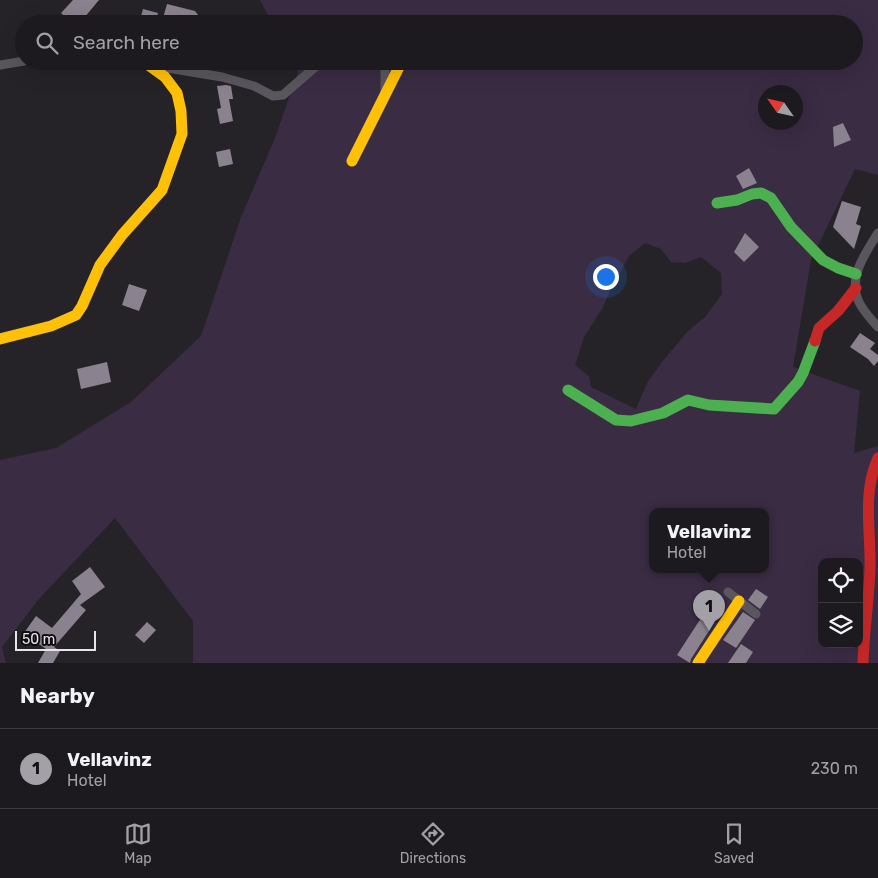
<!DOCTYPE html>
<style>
body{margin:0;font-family:Rubik,sans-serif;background:#252327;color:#f1f3f6}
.controls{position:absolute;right:15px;bottom:15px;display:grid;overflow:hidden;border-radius:10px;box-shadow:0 5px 20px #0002}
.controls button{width:45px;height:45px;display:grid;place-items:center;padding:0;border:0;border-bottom:1px solid #3a383c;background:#1c1a1e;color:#f1f3f6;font:25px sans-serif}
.compass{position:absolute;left:758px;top:85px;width:45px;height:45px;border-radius:50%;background:#1c1a1e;box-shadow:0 5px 20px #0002;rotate:304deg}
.scale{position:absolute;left:15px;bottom:12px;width:81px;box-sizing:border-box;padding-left:5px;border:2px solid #e8e4eb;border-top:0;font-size:14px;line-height:18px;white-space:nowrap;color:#e8e4eb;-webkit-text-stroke:4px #0e0b0f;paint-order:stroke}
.you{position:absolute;left:605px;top:276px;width:18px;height:18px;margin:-12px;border:4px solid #fff;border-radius:50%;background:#1a73e8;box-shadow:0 0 0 8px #1a73e833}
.badge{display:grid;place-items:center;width:32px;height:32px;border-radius:50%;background:#a4a0a7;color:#111;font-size:16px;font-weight:700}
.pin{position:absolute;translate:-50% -41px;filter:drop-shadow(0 1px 2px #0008)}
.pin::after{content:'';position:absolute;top:26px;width:18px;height:15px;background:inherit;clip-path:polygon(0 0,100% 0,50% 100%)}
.popup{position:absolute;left:649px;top:508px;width:120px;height:65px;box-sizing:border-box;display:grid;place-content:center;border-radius:10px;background:#1c1a1e;filter:drop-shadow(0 1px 4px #0005);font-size:16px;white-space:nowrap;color:#a0a1a4}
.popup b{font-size:19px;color:#f1f3f6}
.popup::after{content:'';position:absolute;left:50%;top:100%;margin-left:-10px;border:10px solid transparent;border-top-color:#1c1a1e}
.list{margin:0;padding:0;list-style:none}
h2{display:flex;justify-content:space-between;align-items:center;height:65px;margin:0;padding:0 20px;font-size:21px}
h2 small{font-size:16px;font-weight:400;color:#a0a1a4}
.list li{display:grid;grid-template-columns:32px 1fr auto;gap:15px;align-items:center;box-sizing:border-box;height:80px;padding:0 20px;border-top:1px solid #3a383c}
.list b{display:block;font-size:19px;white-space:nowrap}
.list p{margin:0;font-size:16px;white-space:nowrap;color:#a0a1a4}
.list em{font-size:16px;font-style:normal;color:#a0a1a4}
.icon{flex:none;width:28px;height:28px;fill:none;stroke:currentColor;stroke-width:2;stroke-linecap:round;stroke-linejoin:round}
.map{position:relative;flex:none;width:878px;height:663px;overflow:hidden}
.search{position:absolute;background:#1c1a1e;box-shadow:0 5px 20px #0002;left:15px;right:15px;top:15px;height:55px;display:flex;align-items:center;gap:12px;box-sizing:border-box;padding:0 18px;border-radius:28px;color:#a0a1a4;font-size:19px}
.sheet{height:145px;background:#1c1a1e}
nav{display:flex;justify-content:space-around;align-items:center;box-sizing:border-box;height:70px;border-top:1px solid #3a383c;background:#1c1a1e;font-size:14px;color:#a0a1a4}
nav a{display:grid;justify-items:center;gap:2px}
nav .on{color:#a4a0a7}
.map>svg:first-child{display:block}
</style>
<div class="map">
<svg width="878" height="663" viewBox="0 0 878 663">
<rect width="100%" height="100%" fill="#262328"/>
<path fill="#3a2c43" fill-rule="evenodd" d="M260 0H878V175L855 169 811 260 793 367 860 391 854 453 878 446V663H193V621L115 518 39 599 2 647 6 663H0V460L56 448 131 402 201 336 241 217 275 138 298 72 293 61H854V24H273ZM766 92H796V122H766ZM645 243 661 249 671 262 685 263 701 257 721 273 722 294 705 317 687 332 662 362 647 383 636 409 591 387 589 376 575 365 584 337 602 309 613 285 630 255ZM653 512H765V570H653ZM822 562H859V644H822Z"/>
<path fill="#8a828e" d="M73 0H99L84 18 91 24H73L61 13Z
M167 4 195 11 205 24H187L163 18Z
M143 9 158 13 155 24H139Z
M226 85 231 86 233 99H229L233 121 220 124 217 109 221 108 217 86Z
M843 123 851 140 834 147 833 127Z
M230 149 233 164 219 167 216 152Z
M749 168 757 183 743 189 736 176Z
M842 201 861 207 856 224 861 226 854 249 833 227Z
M745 233 759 247 744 262 734 252Z
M129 284 147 290 139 311 122 305Z
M860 333 875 343 870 349 878 355V361L874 366 868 359 850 347Z
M107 362 111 382 81 389 77 369Z
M90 567 105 587 80 605 86 610 54 647 60 651 53 663H38L46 649 24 633 36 616 52 628 81 594 72 581Z
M756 589 768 597 760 609 748 600Z
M743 612 755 620 736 648 723 640Z
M703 615 714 623 691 659 690 663 677 655Z
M147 622 156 630 144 643 135 635Z
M741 644 753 652 746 663H728Z"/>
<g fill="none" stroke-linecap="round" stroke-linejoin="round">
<path stroke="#5a565d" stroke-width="9" d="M370 24H371
M72 61H111
M125 61 222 77 254 86 273 96 283 95 322 61
M385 61V92
M0 65 24 61
M878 233C866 252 847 278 859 302 863 311 871 319 878 327
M728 592 756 614"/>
<path stroke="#4caf50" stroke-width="11" d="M717 203 737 200 752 194 761 193 771 198 791 227 823 260 838 268 856 274
M568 390 616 420 631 421 663 413 688 400 709 405 774 409 798 382 803 373 815 341"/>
<path stroke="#ffc107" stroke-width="11" d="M352 161 402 61
M0 339 51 326 76 315 82 306 100 265 122 235 162 190 182 134 181 111 177 93 165 77 147 64
M698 663 739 601"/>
<path stroke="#c62828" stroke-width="11" d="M815 341 819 328 838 311 856 288
M863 663C864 631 869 599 870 568 871 531 862 493 878 458"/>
</g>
</svg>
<div class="controls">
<button><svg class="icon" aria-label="locate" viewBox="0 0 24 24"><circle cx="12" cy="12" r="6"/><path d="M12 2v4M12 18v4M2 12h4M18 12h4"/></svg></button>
<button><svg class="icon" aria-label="layers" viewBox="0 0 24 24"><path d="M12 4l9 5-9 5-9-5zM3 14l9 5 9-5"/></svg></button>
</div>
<svg class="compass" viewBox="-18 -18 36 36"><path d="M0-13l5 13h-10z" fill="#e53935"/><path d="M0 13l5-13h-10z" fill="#a0a1a4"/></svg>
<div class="scale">50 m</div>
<div class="you"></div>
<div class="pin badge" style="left:709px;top:631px">1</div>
<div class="popup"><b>Vellavinz</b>Hotel</div>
<div class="search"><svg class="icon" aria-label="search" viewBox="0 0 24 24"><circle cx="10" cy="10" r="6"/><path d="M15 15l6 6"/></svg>Search here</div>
</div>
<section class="sheet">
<h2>Nearby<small></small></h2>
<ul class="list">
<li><span class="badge">1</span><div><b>Vellavinz</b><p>Hotel</p></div><em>230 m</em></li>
</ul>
</section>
<nav>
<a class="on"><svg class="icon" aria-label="map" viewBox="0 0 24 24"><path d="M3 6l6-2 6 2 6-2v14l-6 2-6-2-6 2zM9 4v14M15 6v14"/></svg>Map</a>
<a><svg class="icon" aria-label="directions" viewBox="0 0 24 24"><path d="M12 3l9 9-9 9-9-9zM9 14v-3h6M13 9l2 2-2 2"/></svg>Directions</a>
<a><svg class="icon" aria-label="saved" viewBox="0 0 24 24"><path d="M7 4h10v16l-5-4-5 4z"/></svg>Saved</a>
</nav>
